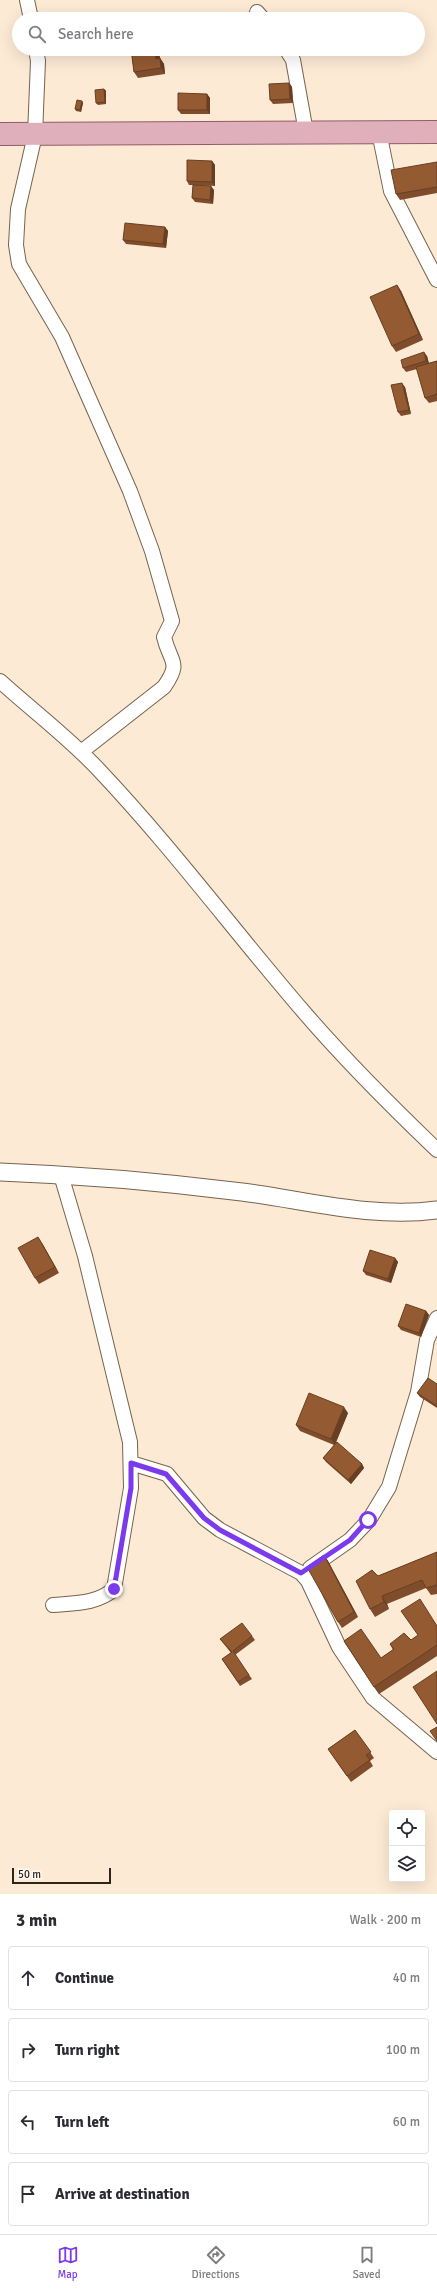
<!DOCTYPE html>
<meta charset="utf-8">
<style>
body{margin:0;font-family:Signika,sans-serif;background:#f2f2f3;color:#2b2b33}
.controls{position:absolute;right:12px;bottom:12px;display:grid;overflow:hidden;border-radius:4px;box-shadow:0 4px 16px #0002}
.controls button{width:36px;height:36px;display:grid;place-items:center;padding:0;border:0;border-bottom:1px solid #e1e1e2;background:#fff;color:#2b2b33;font:20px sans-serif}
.scale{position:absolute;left:12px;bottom:10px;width:99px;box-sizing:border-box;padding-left:4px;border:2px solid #2d241b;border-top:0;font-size:11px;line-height:14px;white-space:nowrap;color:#2d241b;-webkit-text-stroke:3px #fef9f4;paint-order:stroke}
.stop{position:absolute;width:12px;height:12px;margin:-9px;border:3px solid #7c3aed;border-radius:50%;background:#fff}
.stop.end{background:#7c3aed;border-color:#fff;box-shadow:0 1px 4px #0008}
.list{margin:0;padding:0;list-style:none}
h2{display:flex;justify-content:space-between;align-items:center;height:52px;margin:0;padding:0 16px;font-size:17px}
h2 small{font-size:13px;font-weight:400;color:#7c7c81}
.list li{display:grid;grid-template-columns:26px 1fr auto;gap:12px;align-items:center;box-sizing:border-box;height:64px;margin:0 8px 8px;padding:0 8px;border:1px solid #e1e1e2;border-radius:4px}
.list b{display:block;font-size:15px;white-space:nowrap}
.list em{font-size:13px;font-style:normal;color:#7c7c81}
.icon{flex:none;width:22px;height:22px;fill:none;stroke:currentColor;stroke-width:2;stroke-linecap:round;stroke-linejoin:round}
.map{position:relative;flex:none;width:437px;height:1894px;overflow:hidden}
.search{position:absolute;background:#fff;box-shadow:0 4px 16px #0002;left:12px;right:12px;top:12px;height:44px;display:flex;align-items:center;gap:10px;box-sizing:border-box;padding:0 14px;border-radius:22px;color:#7c7c81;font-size:15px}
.sheet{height:340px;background:#fff}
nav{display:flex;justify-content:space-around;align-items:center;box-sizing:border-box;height:56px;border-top:1px solid #e1e1e2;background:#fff;font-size:11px;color:#7c7c81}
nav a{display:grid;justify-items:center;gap:2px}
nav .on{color:#7c3aed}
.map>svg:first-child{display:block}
</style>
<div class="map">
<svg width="437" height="1894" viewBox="0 0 437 1894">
<rect width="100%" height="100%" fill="#fcead5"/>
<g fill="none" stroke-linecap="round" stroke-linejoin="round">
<defs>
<path id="minor" d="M27 0 31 19
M257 12 263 19
M36 49 38 61 35 135 18 209 16 245 19 264 62 337 130 491 152 551 172 621 164 637C170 663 182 661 164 687L81 752
M286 49 293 60 306 132
M379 132 391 191 437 280
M0 681C33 711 68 737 98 769 171 846 234 931 303 1011 345 1060 390 1105 437 1150
M131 1463 167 1474 204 1518 220 1530 301 1573 308 1581 339 1647 373 1698 437 1752
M310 1568 350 1540 369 1520 389 1487 418 1392 427 1340 437 1318
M53 1605C75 1603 97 1604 114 1589L131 1488 130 1442 85 1256 61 1175"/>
<path id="tertiary" d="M0 1172C80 1175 162 1182 242 1192 305 1200 373 1219 437 1210"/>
<path id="primary" d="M0 134 437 132"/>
</defs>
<use href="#minor" stroke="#76634c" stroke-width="16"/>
<use href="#tertiary" stroke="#76634c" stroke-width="19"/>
<use href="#primary" stroke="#925c67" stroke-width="24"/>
<use href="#minor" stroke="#fff" stroke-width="14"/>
<use href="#tertiary" stroke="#fff" stroke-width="17"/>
<use href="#primary" stroke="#dfafbc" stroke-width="22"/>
</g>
<path fill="#7f4d2b" d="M131 49H159L160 58 164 64 165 74 138 78 134 72Z
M289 83 292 87 293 103 273 104 270 100Z
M104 89 106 91V104L98 105 96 103Z
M207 94 210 98V114H181L178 110Z
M82 101 83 103 81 112 76 111 75 109Z
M212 161 215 165V186L197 185 214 190 213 204 195 202 192 198 193 185H189L187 181Z
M437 162V193L400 200 396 194Z
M165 227 168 231 166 248 126 244 123 240Z
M397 285 401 291 423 340 396 352 392 346Z
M427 356 429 363 437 361V401L429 403 425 398 417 369 406 372 403 368Z
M405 387 411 414 401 416 398 412Z
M42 1243 59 1273 39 1284 35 1278Z
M395 1258 398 1262 391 1283 366 1275 363 1271Z
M426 1311 429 1315 421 1337 401 1330 398 1326Z
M437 1384V1408L420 1397 417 1393Z
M348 1413 335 1444 362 1464 364 1468 351 1484 326 1462 323 1458 334 1445 300 1431 296 1425Z
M437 1552V1594L431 1595 426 1588 387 1604 389 1609 375 1617 370 1609 378 1576Z
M324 1555 328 1561 358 1617 342 1628 338 1622Z
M437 1625V1656L379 1694 374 1687 381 1658 393 1650 390 1644 411 1640Z
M252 1636 255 1640 235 1655 252 1679 240 1686 222 1659 231 1653 220 1639Z
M355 1730 374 1758 370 1761 373 1766 351 1782 328 1749Z"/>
<path fill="#683f23" d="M155 49H159L160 65 156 59Z
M160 58 164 64 165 74 161 68Z
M289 83 292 87 293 103 290 99Z
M104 89 106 91V104L105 102Z
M207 94 210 98V114L207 110Z
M82 101 83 103 81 112 80 110Z
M212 161 215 165V186L212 182Z
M211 186 214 190 213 204 210 200Z
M165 227 168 231 166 248 163 244Z
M397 285 401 291 423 340 419 334Z
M424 352 427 356 429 365 426 361Z
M402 383 405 387 411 414 409 410Z
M38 1237 42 1243 59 1273 55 1267Z
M395 1258 398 1262 391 1283 388 1279Z
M426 1311 429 1315 421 1337 419 1333Z
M344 1407 348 1413 335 1445 331 1439Z
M362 1464 364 1468 351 1484 348 1480Z
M324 1555 328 1561 358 1617 354 1612Z
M382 1596 387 1604 389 1609 384 1602Z"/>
<path fill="#945a32" stroke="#683f23" d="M131 49H155L156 59 160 58 161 68 134 72Z
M289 83 290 99 270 100 269 84Z
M104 89 105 102 96 103 95 90Z
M178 93 207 94V110H178Z
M77 100 82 101 80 110 75 109Z
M187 160 212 161V182L187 181Z
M437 162V187L396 194 391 170Z
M193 185 211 186 210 200 192 198Z
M125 223 165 227 163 244 123 240Z
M397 285 419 334 392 346 370 297Z
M424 352 426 361 403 368 401 360Z
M437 361V394L425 398 416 367Z
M402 383 409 410 398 412 391 385Z
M38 1237 55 1267 35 1278 18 1248Z
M370 1250 395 1258 388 1279 363 1271Z
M406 1304 426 1311 419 1333 398 1326Z
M428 1378 437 1384V1406L417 1393Z
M309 1393 344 1407 331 1439 296 1425Z
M337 1442 362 1464 348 1480 323 1458Z
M437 1552V1585L426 1588 422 1580 382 1596 384 1602 370 1609 356 1581 372 1570 378 1576Z
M324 1555 354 1612 338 1622 307 1567Z
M420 1599 437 1626V1645L374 1687 344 1641 361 1629 381 1658 394 1649 390 1644 404 1633 411 1640 418 1635 401 1611Z
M242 1623 252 1636 233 1651 249 1675 238 1682 222 1659 232 1652 220 1639Z
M437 1671V1724L413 1687Z
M437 1727V1741L430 1731Z
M355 1730 371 1752 366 1755 370 1760 347 1776 328 1749Z"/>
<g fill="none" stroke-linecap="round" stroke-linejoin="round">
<path stroke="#7c3aed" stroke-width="5" d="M114 1589 131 1488V1463L166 1474 204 1518 220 1530 301 1573 350 1540 368 1520"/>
</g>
</svg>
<div class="controls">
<button><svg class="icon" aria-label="locate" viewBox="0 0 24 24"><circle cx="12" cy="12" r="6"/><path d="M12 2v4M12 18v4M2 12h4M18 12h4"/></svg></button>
<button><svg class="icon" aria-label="layers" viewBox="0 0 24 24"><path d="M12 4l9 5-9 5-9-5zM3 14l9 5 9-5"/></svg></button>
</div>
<div class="scale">50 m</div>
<div class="stop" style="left:368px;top:1520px"></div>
<div class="stop end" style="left:114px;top:1589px"></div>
<div class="search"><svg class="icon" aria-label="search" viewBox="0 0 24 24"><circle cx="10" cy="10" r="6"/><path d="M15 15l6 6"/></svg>Search here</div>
</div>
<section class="sheet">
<h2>3 min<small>Walk · 200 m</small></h2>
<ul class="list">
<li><svg class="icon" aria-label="ahead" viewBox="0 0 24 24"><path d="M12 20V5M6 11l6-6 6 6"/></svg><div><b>Continue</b></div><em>40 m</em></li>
<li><svg class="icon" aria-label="right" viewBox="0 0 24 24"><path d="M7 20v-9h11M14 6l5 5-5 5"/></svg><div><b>Turn right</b></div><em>100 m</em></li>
<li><svg class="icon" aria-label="left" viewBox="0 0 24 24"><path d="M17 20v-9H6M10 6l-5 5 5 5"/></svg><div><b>Turn left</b></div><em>60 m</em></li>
<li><svg class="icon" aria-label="arrive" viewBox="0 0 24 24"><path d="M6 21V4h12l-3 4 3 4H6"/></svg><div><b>Arrive at destination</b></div></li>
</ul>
</section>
<nav>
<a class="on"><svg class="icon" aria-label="map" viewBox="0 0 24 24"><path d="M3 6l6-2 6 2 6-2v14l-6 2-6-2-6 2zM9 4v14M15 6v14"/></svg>Map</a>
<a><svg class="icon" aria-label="directions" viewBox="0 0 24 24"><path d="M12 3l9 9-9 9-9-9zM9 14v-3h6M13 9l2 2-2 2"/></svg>Directions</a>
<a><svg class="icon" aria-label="saved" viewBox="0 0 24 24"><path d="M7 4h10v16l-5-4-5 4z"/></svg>Saved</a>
</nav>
